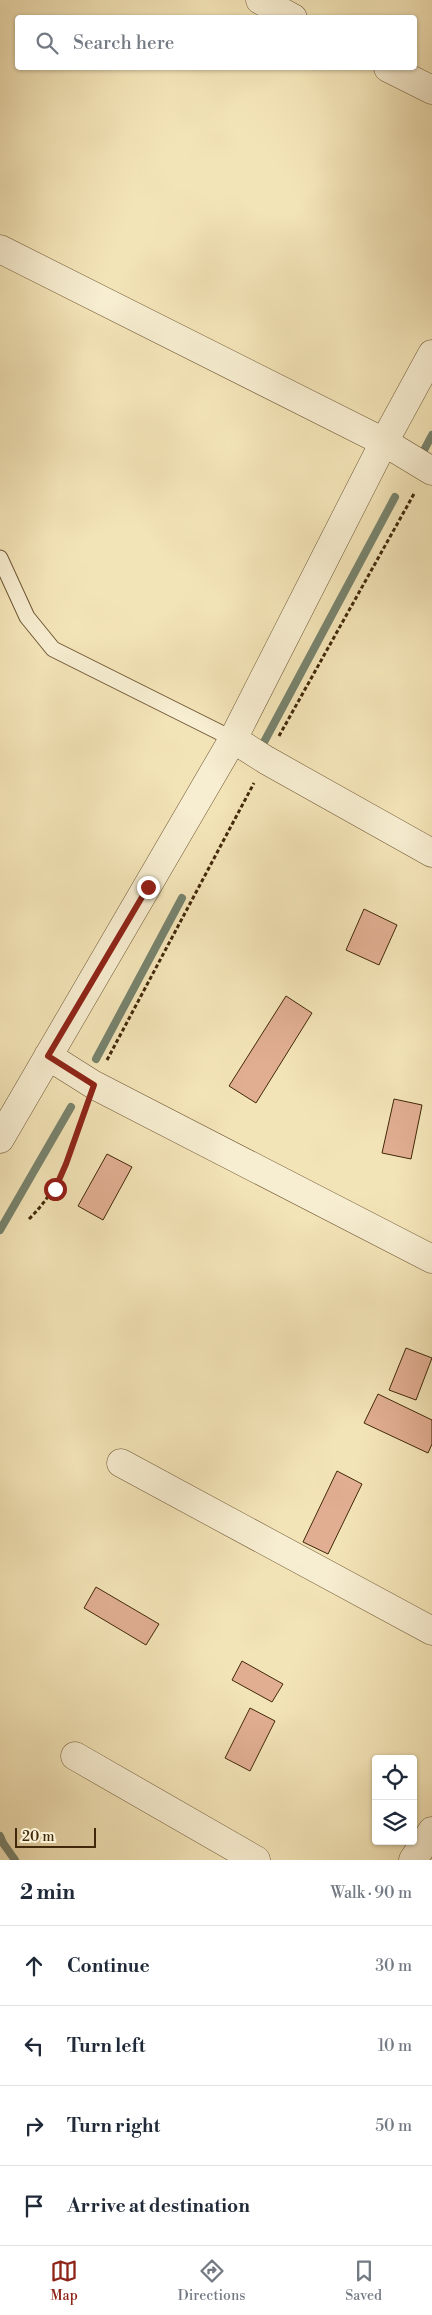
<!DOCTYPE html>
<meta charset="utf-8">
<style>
body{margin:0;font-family:"Libre Bodoni",serif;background:#f6f6f7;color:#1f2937}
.controls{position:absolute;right:15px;bottom:15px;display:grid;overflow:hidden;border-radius:5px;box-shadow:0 1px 4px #0004}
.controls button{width:45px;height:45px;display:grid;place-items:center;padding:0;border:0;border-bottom:1px solid #e0e1e3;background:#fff;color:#1f2937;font:25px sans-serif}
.scale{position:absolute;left:15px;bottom:12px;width:81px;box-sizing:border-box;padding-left:5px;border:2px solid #41280a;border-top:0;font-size:14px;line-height:18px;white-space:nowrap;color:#41280a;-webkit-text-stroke:4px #f7edd0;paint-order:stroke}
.stop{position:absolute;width:15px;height:15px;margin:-11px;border:4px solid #8f2418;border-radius:50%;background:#fff}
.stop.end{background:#8f2418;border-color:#fff;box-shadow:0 1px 5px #0008}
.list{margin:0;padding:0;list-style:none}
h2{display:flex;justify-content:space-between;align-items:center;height:65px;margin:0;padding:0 20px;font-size:21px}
h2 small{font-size:16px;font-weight:400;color:#747a83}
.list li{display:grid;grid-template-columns:32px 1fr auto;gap:15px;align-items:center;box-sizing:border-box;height:80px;padding:0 20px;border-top:1px solid #e0e1e3}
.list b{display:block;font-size:19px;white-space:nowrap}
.list em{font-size:16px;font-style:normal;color:#747a83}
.icon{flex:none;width:28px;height:28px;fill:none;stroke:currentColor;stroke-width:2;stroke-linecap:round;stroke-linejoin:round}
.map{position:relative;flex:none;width:432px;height:1860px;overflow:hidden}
.search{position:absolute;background:#fff;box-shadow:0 1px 4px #0004;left:15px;right:15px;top:15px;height:55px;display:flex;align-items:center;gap:12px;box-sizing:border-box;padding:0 18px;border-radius:5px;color:#747a83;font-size:19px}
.sheet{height:385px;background:#fff}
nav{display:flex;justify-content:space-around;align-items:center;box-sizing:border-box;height:70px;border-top:1px solid #e0e1e3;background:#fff;font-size:14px;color:#747a83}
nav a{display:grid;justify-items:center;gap:2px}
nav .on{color:#8f2418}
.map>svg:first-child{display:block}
</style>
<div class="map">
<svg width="432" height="1860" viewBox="0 0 432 1860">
<rect width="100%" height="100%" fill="#f3e4b7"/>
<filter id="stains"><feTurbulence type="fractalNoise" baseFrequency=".004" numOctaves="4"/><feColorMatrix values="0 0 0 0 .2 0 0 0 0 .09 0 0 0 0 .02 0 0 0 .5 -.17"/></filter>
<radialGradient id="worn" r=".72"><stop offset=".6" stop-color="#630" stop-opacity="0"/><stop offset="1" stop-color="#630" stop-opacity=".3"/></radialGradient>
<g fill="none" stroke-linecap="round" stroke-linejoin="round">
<path stroke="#77836d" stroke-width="8" d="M423 452 432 435
M263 744 395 497
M96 1059 182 898
M0 1230 71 1107
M0 1836 3 1843 15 1860"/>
</g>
<path fill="#e1ae92" stroke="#41280a" d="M364 909 397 925 379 965 346 950Z
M286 996 312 1013 256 1103 229 1086Z
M394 1099 422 1105 411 1159 382 1153Z
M107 1154 132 1167 103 1220 78 1206Z
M406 1348 432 1358 416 1400 389 1390Z
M378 1394 432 1420V1444L428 1453 364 1423Z
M337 1471 362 1484 328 1554 303 1542Z
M96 1587 159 1624 146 1645 84 1608Z
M242 1661 283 1684 272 1702 232 1680Z
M250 1708 275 1721 250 1771 225 1758Z"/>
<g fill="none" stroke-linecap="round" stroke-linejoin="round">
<defs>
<path id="lane" d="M0 558 27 617 53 649 233 739"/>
<path id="street" d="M260 0 293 18
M388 68 432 90
M0 249 384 442 432 471
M233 739 266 760 432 853
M48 1056 94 1085 432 1259
M0 1139 233 739 384 442 432 354
M121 1463 432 1631
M75 1756 256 1860
M413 1860 432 1831"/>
</defs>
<use href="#lane" stroke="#6e5735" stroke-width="17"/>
<use href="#street" stroke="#6e5735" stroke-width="29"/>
<path stroke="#41280a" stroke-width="3" stroke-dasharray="4 2.5" stroke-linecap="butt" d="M279 736 415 492
M107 1060 254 783
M29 1219C60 1189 71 1151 85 1112"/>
<use href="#lane" stroke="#f7edd0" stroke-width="15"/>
<use href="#street" stroke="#f7edd0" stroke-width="28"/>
</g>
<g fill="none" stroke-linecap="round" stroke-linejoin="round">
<path stroke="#8f2418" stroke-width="6" d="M55 1189 66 1164 94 1085 48 1056 148 887"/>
</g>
<rect width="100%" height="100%" filter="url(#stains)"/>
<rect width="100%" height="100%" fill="url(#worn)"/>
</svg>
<div class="controls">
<button><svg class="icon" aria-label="locate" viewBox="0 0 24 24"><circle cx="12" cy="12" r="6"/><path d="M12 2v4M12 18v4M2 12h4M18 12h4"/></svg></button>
<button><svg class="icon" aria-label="layers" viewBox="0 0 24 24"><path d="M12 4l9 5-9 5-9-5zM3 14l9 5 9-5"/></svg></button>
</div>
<div class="scale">20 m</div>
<div class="stop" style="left:55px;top:1189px"></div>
<div class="stop end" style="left:148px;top:887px"></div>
<div class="search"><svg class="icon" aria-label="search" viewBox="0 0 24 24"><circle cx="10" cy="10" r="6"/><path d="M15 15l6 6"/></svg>Search here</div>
</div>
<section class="sheet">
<h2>2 min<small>Walk · 90 m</small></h2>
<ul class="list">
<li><svg class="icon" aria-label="ahead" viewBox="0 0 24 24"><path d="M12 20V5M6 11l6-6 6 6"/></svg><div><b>Continue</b></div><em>30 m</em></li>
<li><svg class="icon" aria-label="left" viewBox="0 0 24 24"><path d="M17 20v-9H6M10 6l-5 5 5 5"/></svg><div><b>Turn left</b></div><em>10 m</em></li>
<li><svg class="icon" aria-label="right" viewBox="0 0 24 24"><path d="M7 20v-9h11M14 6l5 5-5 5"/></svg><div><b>Turn right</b></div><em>50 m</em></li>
<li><svg class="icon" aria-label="arrive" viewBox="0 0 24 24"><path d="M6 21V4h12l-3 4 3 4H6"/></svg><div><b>Arrive at destination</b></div></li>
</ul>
</section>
<nav>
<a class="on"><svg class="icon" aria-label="map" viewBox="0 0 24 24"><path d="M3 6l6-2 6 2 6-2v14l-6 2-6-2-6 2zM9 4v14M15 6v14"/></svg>Map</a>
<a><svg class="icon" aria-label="directions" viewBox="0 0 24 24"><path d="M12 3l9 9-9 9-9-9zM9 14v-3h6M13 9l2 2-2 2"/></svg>Directions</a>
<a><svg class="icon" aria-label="saved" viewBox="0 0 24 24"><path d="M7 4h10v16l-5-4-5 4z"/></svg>Saved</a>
</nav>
